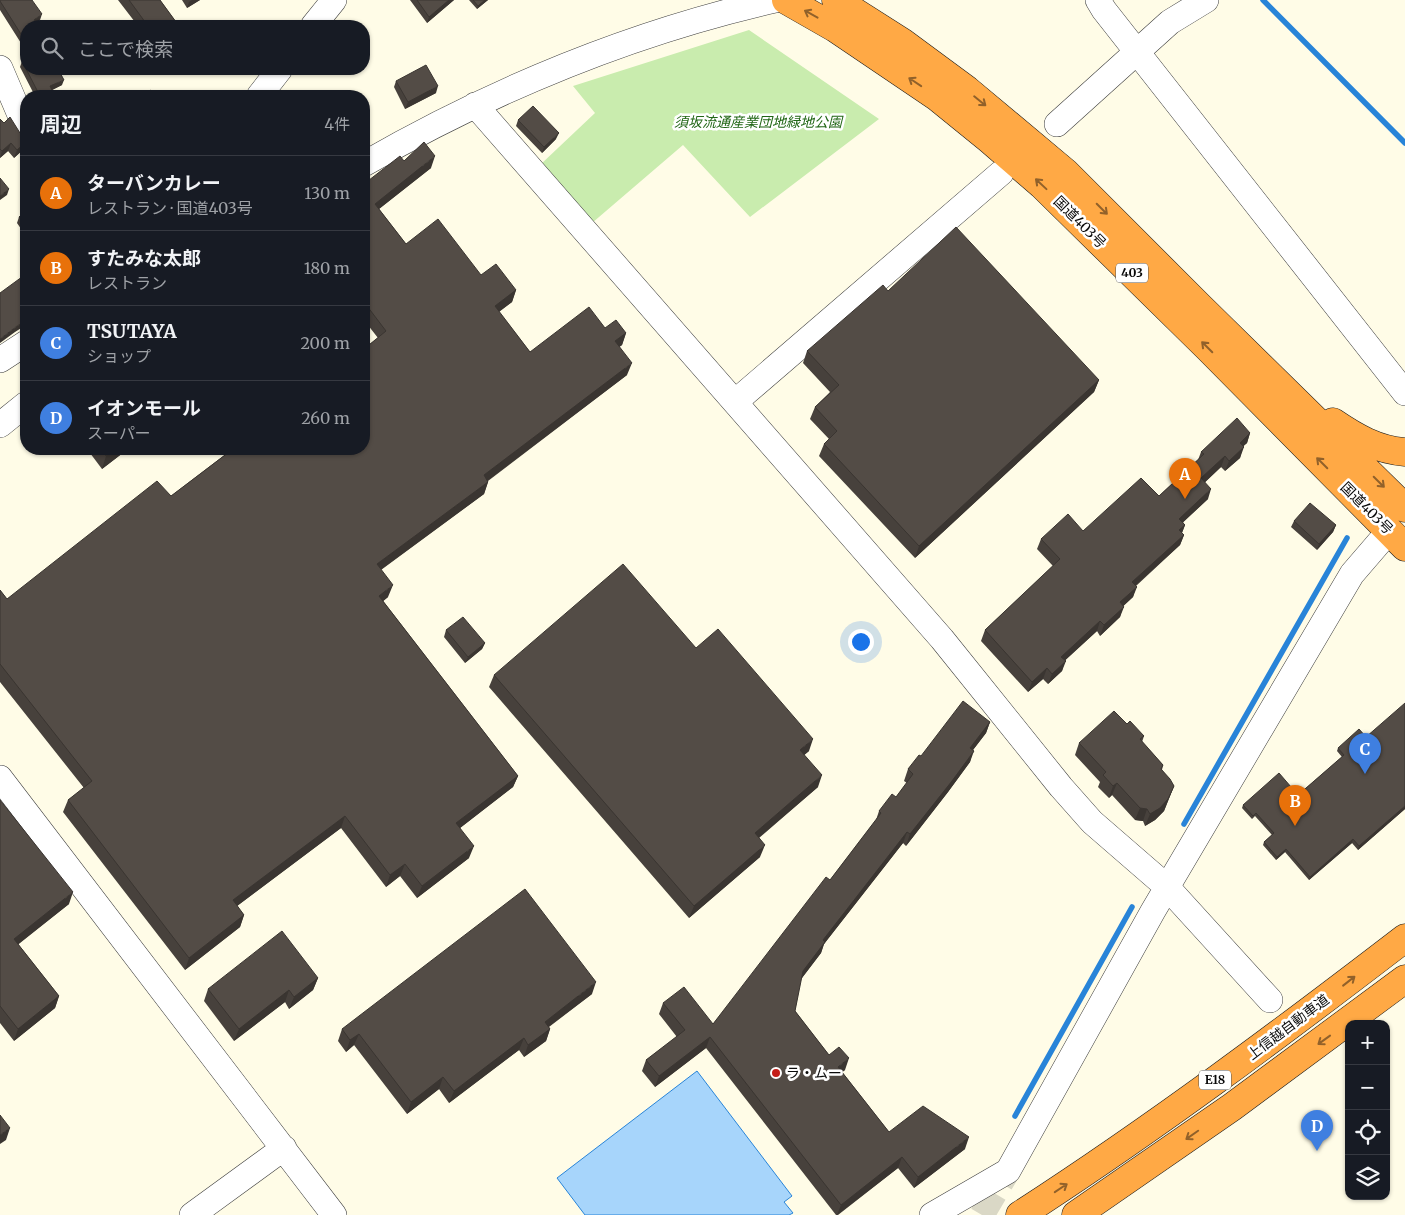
<!DOCTYPE html>
<html lang="ja">
<meta charset="utf-8">
<style>
body{margin:0;font-family:Merriweather,"Noto Sans JP",serif;background:#20242c;color:#f1f3f6}
.controls{position:absolute;right:15px;bottom:15px;display:grid;overflow:hidden;border-radius:10px;box-shadow:0 1px 4px #0004}
.controls button{width:45px;height:45px;display:grid;place-items:center;padding:0;border:0;border-bottom:1px solid #363941;background:#171b24;color:#f1f3f6;font:25px sans-serif}
.you{position:absolute;left:860px;top:641px;width:18px;height:18px;margin:-12px;border:4px solid #fff;border-radius:50%;background:#1a73e8;box-shadow:0 0 0 8px #1a73e833}
.badge{display:grid;place-items:center;width:32px;height:32px;border-radius:50%;background:#dd9392;color:#fff;font-size:16px;font-weight:700}
.pin{position:absolute;translate:-50% -41px;filter:drop-shadow(0 1px 2px #0008)}
.pin::after{content:'';position:absolute;top:26px;width:18px;height:15px;background:inherit;clip-path:polygon(0 0,100% 0,50% 100%)}
.list{margin:0;padding:0;list-style:none}
h2{display:flex;justify-content:space-between;align-items:center;height:65px;margin:0;padding:0 20px;font-size:21px}
h2 small{font-size:16px;font-weight:400;color:#9ea1a6}
.list li{display:grid;grid-template-columns:32px 1fr auto;gap:15px;align-items:center;box-sizing:border-box;height:75px;padding:0 20px;border-top:1px solid #363941}
.list b{display:block;font-size:19px;white-space:nowrap}
.list p{margin:0;font-size:16px;white-space:nowrap;color:#9ea1a6}
.list em{font-size:16px;font-style:normal;color:#9ea1a6}
.icon{flex:none;width:28px;height:28px;fill:none;stroke:currentColor;stroke-width:2;stroke-linecap:round;stroke-linejoin:round}
.map{position:relative;flex:none;width:1405px;height:1215px;overflow:hidden}
.search{position:absolute;background:#171b24;box-shadow:0 1px 4px #0004;left:20px;top:20px;width:350px;height:55px;display:flex;align-items:center;gap:12px;box-sizing:border-box;padding:0 18px;border-radius:20px;color:#9ea1a6;font-size:19px}
.panel{position:absolute;background:#171b24;box-shadow:0 1px 4px #0004;left:20px;top:90px;width:350px;height:365px;border-radius:20px}
.map>svg:first-child{display:block}
</style>
<div class="map">
<svg width="1405" height="1215" viewBox="0 0 1405 1215">
<rect width="100%" height="100%" fill="#fffce7"/>
<path fill="#c9ecae" d="M749 30 879 119 750 217 683 145 592 223 540 165 595 113 573 86Z"/>
<path fill="#a7d5fb" stroke="#2884d8" d="M697 1071 792 1196 784 1202 793 1213 789 1215H585L557 1178Z"/>
<g fill="none" stroke-linecap="round" stroke-linejoin="round">
<path stroke="#2884d8" stroke-width="5.5" d="M1263 0 1405 143
M1184 824 1347 538
M1015 1116 1132 907"/>
<path stroke="#dad8c6" stroke-width="25" stroke-dasharray="25 12" stroke-linecap="butt" d="M982 1215 1008 1171"/>
<defs>
<path id="minor" d="M1098 0 1104 10 1405 393
M313 26 334 0
M0 68 26 129
M259 96 280 69
M475 105 942 639 1061 787 1092 822 1167 887 1270 1000
M1057 124 1170 22 1206 0
M364 164C493 90 630 33 775 0
M0 360 26 343
M735 402 1001 173
M0 425 26 404
M0 778 334 1215
M192 1215 284 1148
M932 1215 1008 1171 1153 911 1352 574 1389 531"/>
<path id="highway" d="M786 0 835 28 937 97 990 140 1042 185 1208 348 1405 547
M836 0 902 42 967 90 1065 172 1199 306 1405 508
M1333 422C1355 437 1377 450 1405 452
M1020 1215C1153 1129 1280 1034 1405 938
M1076 1215 1232 1107 1405 979"/>
</defs>
<use href="#minor" stroke="#3d3d3d" stroke-width="26"/>
<use href="#highway" stroke="#1b1b1b" stroke-width="29"/>
<use href="#minor" stroke="#fff" stroke-width="25"/>
<use href="#highway" stroke="#ffa945" stroke-width="28"/>
</g>
<path fill="#47413c" d="M0 0 40 20 26 26V51L0 10Z
M118 0H160L179 26H138Z
M182 0H200L187 8Z
M410 0H454L427 23Z
M469 0H488L477 9Z
M22 61 62 85 52 90 55 96H35L20 67Z
M396 81 436 93 405 109 394 87Z
M0 119 4 123 26 136V147L14 158 8 151 0 158Z
M518 120 556 139 542 153 516 126Z
M404 161 431 168 379 209 406 244 481 275 516 290 512 302 499 312 530 352 605 328 626 333 622 345 619 347 627 375 488 481V482L484 494 381 570 388 597 383 601 518 776 513 787 460 828 469 858 417 898 400 876 386 887 341 828 237 906 244 915 240 927 185 970 63 812 68 800 84 788 0 682V590L7 599 171 496 378 338 364 320V184Z
M26 210V236L17 223 19 217Z
M888 291 1099 380 1094 392 915 558 819 456 824 444 829 439 810 419 815 407 830 392 803 363 807 351Z
M1250 433 1247 443 1243 446 1240 458 1225 471 1221 467 1205 482 1208 499 1183 522 1185 525 1182 533 1184 535 1180 545 1136 586 1133 597 1123 606 1120 617 1100 636 1097 631 1065 660 1062 671 1048 684 1043 679 1028 692 981 641 985 630 1053 566 1037 549 1041 539 1083 531 1159 496 1198 460 1201 452Z
M87 449H128L102 469Z
M1294 521 1336 525 1333 532 1317 550 1291 527Z
M446 630 485 643 482 649 465 663 444 637Z
M696 648 809 751 804 755 818 787 759 838 760 857 689 918 489 687 494 675Z
M990 722 986 733 973 750 970 762 948 792 906 846 903 843 824 944 821 953 801 979 795 1011 829 1055 845 1070 842 1072 889 1132 965 1149 914 1188 898 1168 838 1215H836L706 1048 655 1087 642 1071 646 1060 677 1037 659 1014 663 1003 713 1024 830 880 876 820 879 811 896 797 907 783 904 781 908 769 921 756Z
M1127 724 1144 736 1142 742 1163 765 1162 770 1174 786 1164 811 1155 820 1145 826 1143 821 1135 820 1112 795 1109 798 1098 787 1100 782 1075 755 1079 743Z
M1338 748 1405 809 1358 850 1352 843 1309 880 1285 852 1276 860 1263 845 1264 842 1272 835 1255 816 1252 819 1242 808 1243 805 1298 795 1342 757 1337 751Z
M0 800 69 904 18 944 59 996 55 1008 14 1041 0 1023Z
M318 978 313 990 289 1009 285 1002 234 1041 204 1001 208 989Z
M592 994 549 1027 550 1029 546 1041 524 1057 519 1050 449 1103 439 1089 407 1114 354 1045 346 1052 338 1041 342 1029Z"/>
<path fill="#3a3531" d="M192 0H200L187 8 189 2Z
M449 0H454L427 23 429 17Z
M485 0H488L477 9 478 6Z
M42 14 40 20 31 26 34 20Z
M64 80 62 85 48 92 50 86Z
M438 86 436 93 405 109 408 102Z
M559 133 556 139 542 153 544 147Z
M26 142V147L14 158 17 150Z
M11 143 8 151 0 158 2 151Z
M435 156 431 168 370 216 375 204Z
M9 189 7 195 0 200V196Z
M516 290 512 302 490 318 495 306Z
M26 321V325L15 332 0 343V339L17 326Z
M626 333 622 345 611 353 615 341Z
M632 363 627 375 479 487 484 475Z
M1099 380 1094 392 915 558 919 546Z
M1250 433 1247 443 1236 453 1240 443Z
M1244 447 1240 458 1225 471 1229 461Z
M116 449H128L102 469 106 456Z
M1225 456 1221 467 1198 489 1201 478Z
M488 482 484 494 372 576 377 564Z
M1211 489 1208 499 1176 529 1179 519Z
M1185 525 1181 535 1179 530Z
M1336 525 1333 532 1317 550 1319 544Z
M1184 535 1180 545 1128 592 1132 582Z
M393 585 388 597 375 608 379 596Z
M1137 587 1133 597 1116 613 1120 602Z
M1124 607 1120 617 1100 636 1104 625Z
M1100 621 1097 631 1058 667 1061 657Z
M485 643 482 649 465 663 468 657Z
M1066 661 1062 671 1048 684 1052 674Z
M1047 668 1043 679 1028 692 1032 682Z
M990 722 986 733 966 759 970 748Z
M813 739 809 751 796 762 800 750Z
M974 751 970 762 948 792 906 846 910 834Z
M822 775 818 787 750 845 755 833Z
M518 776 513 787 451 835 456 823Z
M1117 783 1112 795 1109 798 1113 786Z
M1174 786 1164 811 1155 820 1145 826 1150 814Z
M1405 806V809L1358 850 1359 846Z
M1140 808 1147 809 1143 821 1135 820Z
M345 816 341 828 229 912 233 900Z
M907 832 903 843 824 944 821 953 799 982 803 971 823 940Z
M1353 839 1352 843 1309 880 1310 877Z
M765 845 760 857 689 918 694 906Z
M474 846 469 858 417 898 422 886Z
M1286 849 1285 852 1276 860 1277 857Z
M405 864 400 876 386 887 390 875Z
M73 892 69 904 10 951 14 939Z
M244 915 240 927 185 970 189 958Z
M318 978 313 990 289 1009 294 997Z
M596 982 592 994 540 1033 545 1022Z
M289 990 285 1002 234 1041 239 1029Z
M59 996 55 1008 14 1041 18 1029Z
M550 1029 546 1041 524 1057 528 1045Z
M359 1034 354 1045 346 1052 350 1040Z
M710 1037 706 1048 655 1087 659 1076Z
M524 1038 519 1050 449 1103 454 1091Z
M849 1058 845 1070 834 1078 838 1067Z
M443 1077 439 1089 407 1114 411 1102Z
M10 1128 6 1140 0 1144V1135Z
M969 1137 965 1149 914 1188 918 1177Z
M902 1157 898 1168 837 1215 841 1205Z"/>
<path fill="#534c46" stroke="#3a3531" d="M0 0H32L42 14 34 20 37 26H26V42L0 1Z
M129 0H160L179 26H148Z
M417 0H449L429 17Z
M473 0H485L478 6Z
M26 59V69H58L64 80 50 86 55 96H40L22 61Z
M426 65 438 86 408 102 396 81Z
M151 90 156 96H143Z
M331 93 340 96H330Z
M533 106 559 133 544 147 518 120Z
M10 117 20 133 26 136V142L17 150 11 143 2 151 0 149V119L4 123Z
M424 142 435 156 375 204 406 244 438 219 481 275 496 264 516 290 495 306 530 352 589 307 605 328 616 320 626 333 615 341 632 363 484 475 488 482 377 564 393 585 379 596 518 776 456 823 474 846 422 886 405 864 390 875 345 816 233 900 244 915 189 958 68 800 92 781 0 664V590L7 599 157 481 171 496 233 449H364V349L386 331 364 302V226L366 225 364 222V184L400 156 404 161Z
M0 178 9 189 0 196Z
M26 210V227L19 217Z
M956 227 1099 380 919 546 824 444 837 431 815 407 839 385 807 351 883 285 888 291Z
M26 274V321L17 326 0 339V293Z
M1237 418 1250 433 1240 443 1244 447 1229 461 1225 456 1201 478 1211 489 1179 519 1185 525 1179 530 1184 535 1132 582 1137 587 1120 602 1124 607 1104 625 1100 621 1061 657 1066 661 1052 674 1047 668 1032 682 985 630 1060 559 1041 539 1068 514 1083 531 1141 478 1159 496 1204 454 1201 452Z
M100 449H116L106 456Z
M1310 503 1336 525 1319 544 1294 521Z
M623 564 696 648 718 629 813 739 800 750 822 775 755 833 765 845 694 906 494 675Z
M463 617 485 643 468 657 446 630Z
M963 701 990 722 970 748 974 751 952 781 910 834 907 832 823 940 825 942 803 971 795 1011 829 1055 839 1047 849 1058 838 1067 889 1132 923 1106 969 1137 918 1177 902 1157 841 1205 710 1037 659 1076 646 1060 685 1030 663 1003 684 987 713 1024 826 877 830 880 881 813 879 811 892 794 896 797 913 774 908 769 919 755 921 756Z
M1405 703V806L1359 846 1353 839 1310 877 1286 849 1277 857 1264 842 1274 833 1256 813 1253 816 1243 805 1279 773 1298 795 1344 755 1338 748 1359 729 1366 737Z
M1114 711 1127 724 1130 721 1144 736 1140 739 1163 765 1161 769 1170 779 1174 786 1168 799 1160 808 1150 814 1147 809 1140 808 1117 783 1113 786 1103 775 1106 772 1079 743Z
M0 800 73 892 14 939 59 996 18 1029 0 1006Z
M525 889 596 982 545 1022 550 1029 528 1045 524 1038 454 1091 443 1077 411 1102 359 1034 350 1040 342 1029Z
M282 931 318 978 294 997 289 990 239 1029 208 989Z
M0 1115 10 1128 0 1135Z"/>
<defs><path id="oneway-shaft" d="M-6 0H5M1.5-3L5.5 0L1.5 3" fill="none" stroke-width="1.6" stroke-linecap="round" stroke-linejoin="round" transform="scale(1.25)"/></defs>
<g stroke="#91612a">
<use href="#oneway-shaft" transform="translate(811 14) rotate(-151)"/>
<use href="#oneway-shaft" transform="translate(915 82) rotate(-146)"/>
<use href="#oneway-shaft" transform="translate(980 101) rotate(39)"/>
<use href="#oneway-shaft" transform="translate(1041 184) rotate(-137)"/>
<use href="#oneway-shaft" transform="translate(1102 209) rotate(45)"/>
<use href="#oneway-shaft" transform="translate(1207 347) rotate(-135)"/>
<use href="#oneway-shaft" transform="translate(1322 463) rotate(-135)"/>
<use href="#oneway-shaft" transform="translate(1379 482) rotate(45)"/>
<use href="#oneway-shaft" transform="translate(1349 981) rotate(-38)"/>
<use href="#oneway-shaft" transform="translate(1324 1040) rotate(144)"/>
<use href="#oneway-shaft" transform="translate(1192 1135) rotate(145)"/>
<use href="#oneway-shaft" transform="translate(1061 1188) rotate(-34)"/>
</g>
<circle fill="#c41d18" stroke="#fff" stroke-width="2" cx="776" cy="1073" r="5"/>
<g text-anchor="middle" stroke-width="5" stroke-linejoin="round" paint-order="stroke">
<g fill="#fff" stroke="#545454" stroke-width="1">
<rect x="1116" y="263.5" width="32" height="19" rx="4"/>
<rect x="1199" y="1070.5" width="32" height="19" rx="4"/>
</g>
<g font-size="12" font-weight="bold" fill="#0a0a0a">
<text x="1132" y="277">403</text>
<text x="1215" y="1084">E18</text>
</g>
<g font-size="14" font-style="italic" fill="#216616" stroke="#fff">
<text x="758" y="127">須坂流通産業団地緑地公園</text>
</g>
<g font-size="14" fill="#0a0a0a" stroke="#fff">
<text transform="translate(1080 222) rotate(45)" y="5">国道403号</text>
<text transform="translate(1367 508) rotate(45)" y="5">国道403号</text>
<text transform="translate(1288 1027) rotate(-37)" y="5">上信越自動車道</text>
</g>
<g font-size="14" fill="#0a0a0a" stroke="#fff" text-anchor="start">
<text x="786" y="1078">ラ・ムー</text>
</g>
</g>
</svg>
<div class="controls">
<button>+</button>
<button>−</button>
<button><svg class="icon" aria-label="locate" viewBox="0 0 24 24"><circle cx="12" cy="12" r="6"/><path d="M12 2v4M12 18v4M2 12h4M18 12h4"/></svg></button>
<button><svg class="icon" aria-label="layers" viewBox="0 0 24 24"><path d="M12 4l9 5-9 5-9-5zM3 14l9 5 9-5"/></svg></button>
</div>
<div class="you"></div>
<div class="pin badge" style="left:1185px;top:499px;background:#e8710a">A</div>
<div class="pin badge" style="left:1295px;top:826px;background:#e8710a">B</div>
<div class="pin badge" style="left:1365px;top:774px;background:#3f7fe0">C</div>
<div class="pin badge" style="left:1317px;top:1151px;background:#3f7fe0">D</div>
<div class="search"><svg class="icon" aria-label="search" viewBox="0 0 24 24"><circle cx="10" cy="10" r="6"/><path d="M15 15l6 6"/></svg>ここで検索</div>
<section class="panel">
<h2>周辺<small>4件</small></h2>
<ul class="list">
<li><span class="badge" style="background:#e8710a">A</span><div><b>ターバンカレー</b><p>レストラン · 国道403号</p></div><em>130 m</em></li>
<li><span class="badge" style="background:#e8710a">B</span><div><b>すたみな太郎</b><p>レストラン</p></div><em>180 m</em></li>
<li><span class="badge" style="background:#3f7fe0">C</span><div><b>TSUTAYA</b><p>ショップ</p></div><em>200 m</em></li>
<li><span class="badge" style="background:#3f7fe0">D</span><div><b>イオンモール</b><p>スーパー</p></div><em>260 m</em></li>
</ul>
</section>
</div>
